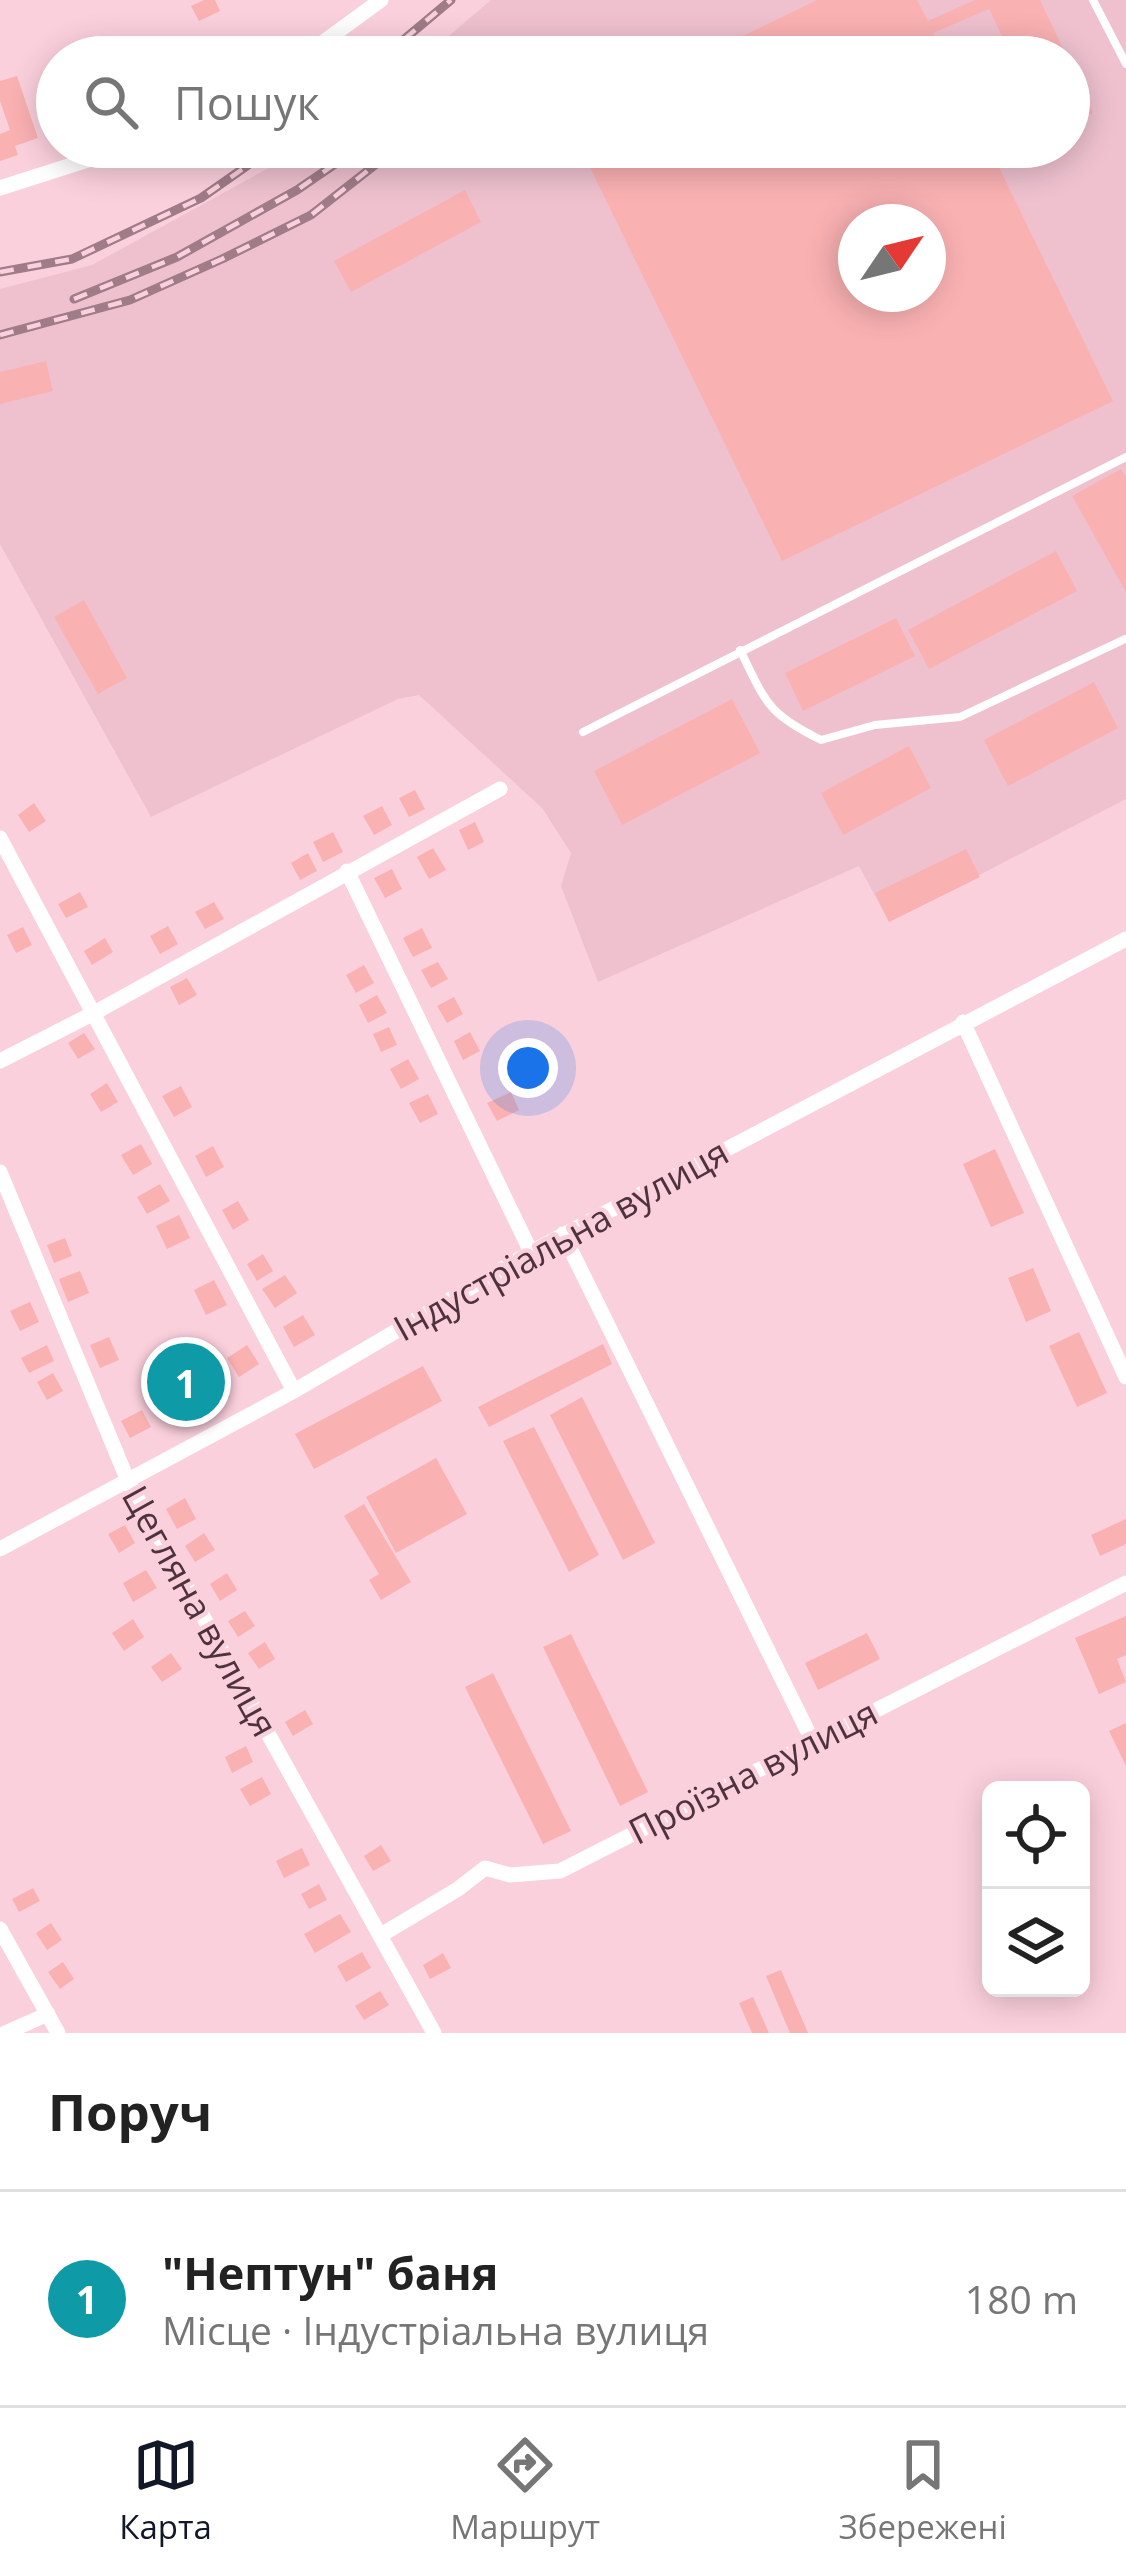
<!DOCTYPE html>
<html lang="uk">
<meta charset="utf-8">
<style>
body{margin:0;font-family:"Open Sans",sans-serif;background:#f2f2f2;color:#222}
.controls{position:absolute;right:36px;bottom:36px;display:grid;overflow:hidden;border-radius:18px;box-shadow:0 6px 30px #0003}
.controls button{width:108px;height:108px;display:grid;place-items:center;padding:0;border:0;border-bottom:3px solid #e0e0e0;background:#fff;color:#222;font:60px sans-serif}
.compass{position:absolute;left:838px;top:204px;width:108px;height:108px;border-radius:50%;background:#fff;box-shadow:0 6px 30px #0003;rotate:55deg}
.you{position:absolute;left:528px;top:1068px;width:42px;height:42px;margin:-30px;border:9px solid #fff;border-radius:50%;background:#1a73e8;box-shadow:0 0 0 18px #1a73e833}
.badge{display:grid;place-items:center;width:78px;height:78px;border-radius:50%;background:#111827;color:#fff;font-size:39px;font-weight:700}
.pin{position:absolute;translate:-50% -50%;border:6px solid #fff;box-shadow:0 3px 12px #0006}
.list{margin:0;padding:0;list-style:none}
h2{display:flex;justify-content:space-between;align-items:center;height:156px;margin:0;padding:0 48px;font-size:51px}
h2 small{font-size:39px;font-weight:400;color:#767676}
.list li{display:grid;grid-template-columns:78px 1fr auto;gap:36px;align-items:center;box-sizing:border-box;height:216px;padding:0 48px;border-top:3px solid #e0e0e0}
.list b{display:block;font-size:45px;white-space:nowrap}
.list p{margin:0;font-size:39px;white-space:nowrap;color:#767676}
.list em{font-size:39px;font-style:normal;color:#767676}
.icon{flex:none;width:66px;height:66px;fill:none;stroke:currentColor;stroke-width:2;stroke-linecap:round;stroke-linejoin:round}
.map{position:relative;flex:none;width:1126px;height:2033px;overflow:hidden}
.search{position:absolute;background:#fff;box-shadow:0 6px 30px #0003;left:36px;right:36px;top:36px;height:132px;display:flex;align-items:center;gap:30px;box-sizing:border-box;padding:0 42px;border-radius:66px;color:#767676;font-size:45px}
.sheet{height:372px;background:#fff}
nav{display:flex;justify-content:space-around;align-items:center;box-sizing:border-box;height:168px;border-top:3px solid #e0e0e0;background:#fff;font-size:33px;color:#767676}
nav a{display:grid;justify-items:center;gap:6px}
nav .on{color:#111827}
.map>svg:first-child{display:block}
</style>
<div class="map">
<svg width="1126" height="2033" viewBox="0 0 1126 2033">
<rect width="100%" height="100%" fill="#fbd0dd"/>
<path fill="#efc1cf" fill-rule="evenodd" d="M491 0H1126V799L889 922 859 866 598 982 561 886 571 853 542 808 419 695 398 699 151 817 0 544V289L92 265 307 147H1069V57H424ZM856 222H928V294H856Z"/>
<path fill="#fab1b2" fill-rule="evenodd" d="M204 0H215L220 11 199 21 191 6Z
M817 0H917L928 21 975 0H1040L1067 57H1012L989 9 933 33 945 57H700Z
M1069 62 1093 113 1069 125Z
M17 76 38 138 15 146 18 155 0 161V134L10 130 0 101V81Z
M580 147H989L1113 401 782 561ZM856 222H928V294H856Z
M465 190 481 222 351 292 334 261Z
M46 361 53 391 0 404V372Z
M1121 469 1126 477V592L1072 496Z
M1056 551 1077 591 929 669 908 630Z
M84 600 127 678 98 694 54 617Z
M896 618 915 656 803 711 785 673Z
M1094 682 1118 728 1008 786 984 740Z
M732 699 760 753 622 825 594 771Z
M909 746 931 788 843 835 821 793Z
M415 790 425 809 409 817 399 798Z
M34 803 46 821 29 832 18 815Z
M382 806 392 825 374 835 363 816Z
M475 822 484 842 468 850 459 830Z
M333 832 343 852 323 862 313 842Z
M433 848 446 870 429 879 417 857Z
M966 849 980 877 889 922 875 893Z
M308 853 317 871 300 880 291 863Z
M392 869 402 889 385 898 374 878Z
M80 892 88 907 66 918 58 904Z
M214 902 224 919 205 929 195 912Z
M168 926 178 944 160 954 150 936Z
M23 927 32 945 16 953 7 935Z
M422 928 432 948 413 957 403 938Z
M105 938 113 952 92 965 84 951Z
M438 962 448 979 431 988 421 970Z
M364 965 374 983 356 993 346 975Z
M187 978 197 995 179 1005 170 987Z
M377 995 387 1013 368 1023 359 1005Z
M454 997 463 1014 447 1023 437 1006Z
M389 1027 397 1045 381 1052 373 1034Z
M470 1032 480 1051 463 1060 454 1041Z
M84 1033 95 1049 78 1059 68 1043Z
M408 1059 419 1079 401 1089 390 1069Z
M107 1083 118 1102 101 1112 90 1094Z
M181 1086 192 1107 174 1117 162 1096Z
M511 1092 519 1110 497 1121 487 1103Z
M428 1094 438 1114 420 1123 409 1103Z
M141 1144 152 1164 133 1175 121 1155Z
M213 1146 224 1167 206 1177 195 1156Z
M995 1149 1024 1213 991 1227 963 1164Z
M160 1184 170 1201 147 1214 137 1197Z
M238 1201 249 1220 233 1230 222 1210Z
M179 1215 190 1238 167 1249 156 1226Z
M65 1238 72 1256 54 1263 47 1245Z
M263 1254 273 1271 257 1281 247 1264Z
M1033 1268 1051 1311 1026 1322 1008 1278Z
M80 1271 89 1293 68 1302 59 1279Z
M285 1275 297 1293 275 1308 262 1289Z
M214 1280 227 1305 206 1315 194 1290Z
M30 1302 39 1322 20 1331 10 1311Z
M303 1315 315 1335 294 1347 283 1327Z
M1079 1332 1107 1393 1077 1407 1049 1346Z
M109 1337 119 1360 100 1368 90 1345Z
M603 1344 612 1364 489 1427 478 1407Z
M47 1345 54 1361 29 1373 21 1358Z
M247 1345 259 1364 239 1377 227 1358Z
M206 1347 230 1397 205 1410 194 1388 159 1404 145 1376Z
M423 1366 442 1401 314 1469 295 1434Z
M53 1373 63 1391 47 1400 37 1382Z
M582 1397 655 1543 623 1560 550 1415Z
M142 1410 151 1427 130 1438 121 1421Z
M534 1427 599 1555 569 1572 503 1441Z
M436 1458 467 1514 396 1553 366 1497Z
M185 1498 196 1519 177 1529 166 1509Z
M364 1504 411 1582 381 1600 369 1580 379 1574 344 1516Z
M1126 1519V1544L1100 1556 1091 1535Z
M125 1525 135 1543 119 1553 108 1534Z
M204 1533 215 1550 195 1562 185 1546Z
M146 1570 157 1588 133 1602 123 1583Z
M227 1573 237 1590 220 1601 210 1584Z
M245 1611 255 1626 238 1637 228 1621Z
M1126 1616V1655L1117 1659 1126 1682 1099 1694 1075 1638Z
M133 1619 144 1637 124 1651 112 1633Z
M867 1633 880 1659 818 1690 805 1663Z
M571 1634 648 1792 620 1806 543 1647Z
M265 1642 275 1659 259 1669 248 1653Z
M171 1653 182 1669 162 1682 151 1667Z
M493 1673 571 1831 543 1844 465 1687Z
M305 1710 313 1724 293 1736 285 1722Z
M1126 1723V1766L1109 1731Z
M246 1746 253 1762 232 1773 225 1757Z
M262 1777 271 1794 250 1806 240 1789Z
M381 1845 391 1861 373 1871 364 1856Z
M302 1848 310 1865 284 1878 276 1861Z
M319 1884 327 1900 309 1909 301 1894Z
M33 1888 40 1901 19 1912 12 1899Z
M340 1914 351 1932 315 1953 304 1934Z
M51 1923 62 1940 47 1950 36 1933Z
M362 1952 371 1968 346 1982 337 1966Z
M443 1953 451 1968 430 1979 423 1965Z
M63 1962 74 1979 60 1989 48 1972Z
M781 1970 808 2033H790L766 1976Z
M380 1991 389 2005 364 2020 355 2006Z
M753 1997 769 2033H752L739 2003Z"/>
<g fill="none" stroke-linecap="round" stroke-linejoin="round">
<path stroke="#fff" stroke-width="8" d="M1093 0 1126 64
M740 650C766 702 766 713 821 740L875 725 960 717 1125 639
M583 732 1126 457"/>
<path stroke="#fff" stroke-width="15" d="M303 57 381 0
M0 188 128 147
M0 838 294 1391
M347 871 531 1252
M963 1022 1126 1377
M0 1061 94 1013 500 789
M0 1172 128 1481 434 2033
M563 1234 813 1742
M0 1549 294 1391 531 1252 1126 939
M0 1929 58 2033
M381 1935 458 1889 485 1868 510 1875 560 1871 1126 1583
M5 2033 48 2014"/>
<defs>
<path id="rail" d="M383 57 451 0
M0 272 72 259 201 198 274 147
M74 299 177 257 297 190 360 147
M0 335 130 300 222 259 311 215 398 147"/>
</defs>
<use href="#rail" stroke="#9f7c87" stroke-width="9"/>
<use href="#rail" stroke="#fbd0dd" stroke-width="4.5" stroke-dasharray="14" stroke-linecap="butt"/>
</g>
<g text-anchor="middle" stroke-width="9" stroke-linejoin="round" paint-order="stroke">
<g font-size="36" fill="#4f333c" stroke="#fbd0dd">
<text transform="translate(561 1240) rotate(-29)" y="13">Індустріальна вулиця</text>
<text transform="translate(200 1611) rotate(61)" y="13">Цегляна вулиця</text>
<text transform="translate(753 1772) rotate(-27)" y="13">Проїзна вулиця</text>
</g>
</g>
</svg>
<div class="controls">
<button><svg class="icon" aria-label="locate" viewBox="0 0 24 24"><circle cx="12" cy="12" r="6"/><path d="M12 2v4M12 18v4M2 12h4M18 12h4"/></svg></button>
<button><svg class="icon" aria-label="layers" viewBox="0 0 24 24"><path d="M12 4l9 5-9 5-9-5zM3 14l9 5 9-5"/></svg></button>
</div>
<svg class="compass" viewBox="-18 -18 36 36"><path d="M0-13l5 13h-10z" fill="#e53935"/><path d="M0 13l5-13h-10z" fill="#767676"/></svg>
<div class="you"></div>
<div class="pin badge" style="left:186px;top:1382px;background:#0f9aa8">1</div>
<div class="search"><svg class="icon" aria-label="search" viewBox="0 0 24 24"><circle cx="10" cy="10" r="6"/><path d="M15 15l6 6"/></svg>Пошук</div>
</div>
<section class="sheet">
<h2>Поруч<small></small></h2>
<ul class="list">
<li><span class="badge" style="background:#0f9aa8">1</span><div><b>&quot;Нептун&quot; баня</b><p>Місце · Індустріальна вулиця</p></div><em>180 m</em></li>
</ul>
</section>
<nav>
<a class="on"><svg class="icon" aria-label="map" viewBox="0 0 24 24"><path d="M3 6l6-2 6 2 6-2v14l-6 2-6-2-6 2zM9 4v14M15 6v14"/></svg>Карта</a>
<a><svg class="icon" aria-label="directions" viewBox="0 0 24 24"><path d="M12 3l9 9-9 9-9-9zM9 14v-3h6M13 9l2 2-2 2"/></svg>Маршрут</a>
<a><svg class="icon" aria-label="saved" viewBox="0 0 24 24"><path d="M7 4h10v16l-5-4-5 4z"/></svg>Збережені</a>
</nav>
